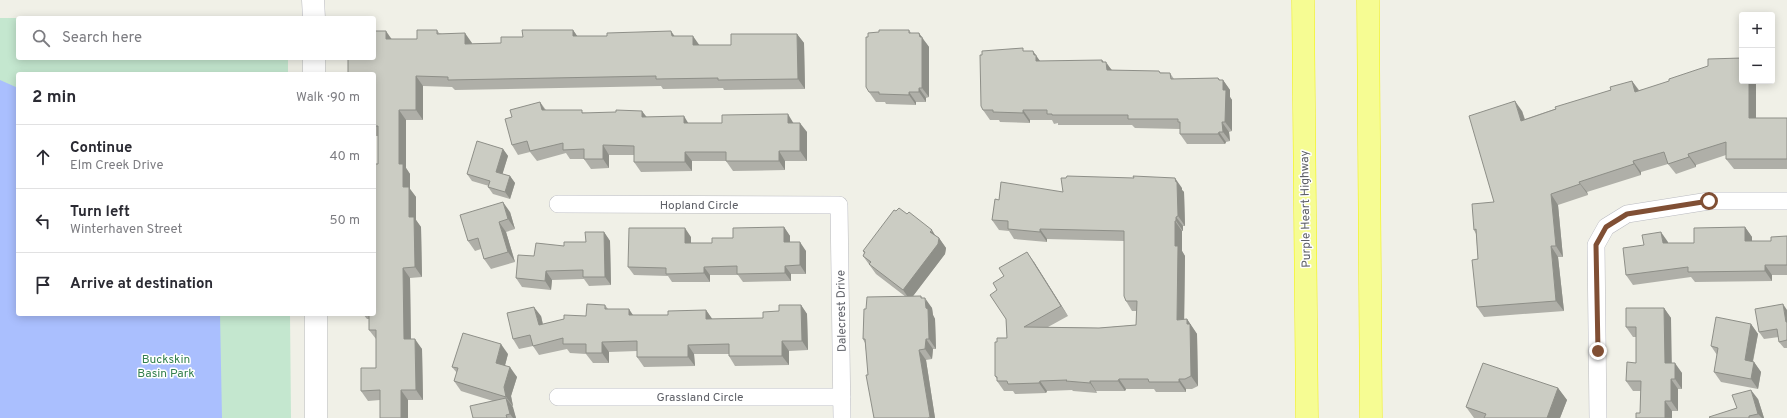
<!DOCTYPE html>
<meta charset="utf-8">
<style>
body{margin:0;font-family:Overpass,sans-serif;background:#f2f2f3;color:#2b2b33}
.controls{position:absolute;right:12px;top:12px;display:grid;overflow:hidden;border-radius:4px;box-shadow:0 2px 10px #0003}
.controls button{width:36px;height:36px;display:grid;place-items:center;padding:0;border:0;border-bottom:1px solid #e1e1e2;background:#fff;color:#2b2b33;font:20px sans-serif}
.stop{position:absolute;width:12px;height:12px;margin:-9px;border:3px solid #804f34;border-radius:50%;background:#fff}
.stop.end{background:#804f34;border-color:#fff;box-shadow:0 1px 4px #0008}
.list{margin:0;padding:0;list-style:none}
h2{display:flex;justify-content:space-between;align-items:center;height:52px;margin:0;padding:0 16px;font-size:17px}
h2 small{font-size:13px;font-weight:400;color:#7c7c81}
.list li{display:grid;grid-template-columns:26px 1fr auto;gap:12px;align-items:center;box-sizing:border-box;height:64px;padding:0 16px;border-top:1px solid #e1e1e2}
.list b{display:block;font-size:15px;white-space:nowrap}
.list p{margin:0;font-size:13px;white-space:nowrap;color:#7c7c81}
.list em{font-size:13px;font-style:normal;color:#7c7c81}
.icon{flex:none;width:22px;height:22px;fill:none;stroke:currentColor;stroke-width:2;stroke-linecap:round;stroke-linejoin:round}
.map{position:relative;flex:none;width:1787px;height:418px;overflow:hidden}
.search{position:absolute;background:#fff;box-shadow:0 2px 10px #0003;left:16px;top:16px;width:360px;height:44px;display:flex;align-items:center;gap:10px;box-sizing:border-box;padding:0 14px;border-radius:4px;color:#7c7c81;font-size:15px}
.panel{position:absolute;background:#fff;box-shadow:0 2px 10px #0003;left:16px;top:72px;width:360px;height:244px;border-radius:4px}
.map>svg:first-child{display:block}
</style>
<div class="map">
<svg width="1787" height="418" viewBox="0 0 1787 418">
<rect width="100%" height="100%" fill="#f0f0e7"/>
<path fill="#c4e7cf" d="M0 18H28H18V58H288V74H18V314H290L291 418H0Z"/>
<path fill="#aabffe" d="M0 80 18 88V314H220L222 418H0Z"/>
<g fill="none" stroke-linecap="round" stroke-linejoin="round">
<defs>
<path id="street" d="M558 204 839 205 842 418
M558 397H842
M1598 418 1596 245 1606 227 1627 214 1709 201H1787"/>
<path id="secondary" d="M313 0 314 18
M314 58V74
M316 314V418"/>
<path id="highway" d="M1303 0 1307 418
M1368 0 1371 418"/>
</defs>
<use href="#street" stroke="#b9bac0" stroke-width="18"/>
<use href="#secondary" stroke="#babbc2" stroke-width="23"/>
<use href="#highway" stroke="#f4f303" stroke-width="23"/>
<use href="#street" stroke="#fff" stroke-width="17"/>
<use href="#secondary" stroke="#fff" stroke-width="22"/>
<use href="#highway" stroke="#f6fc93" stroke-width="22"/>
</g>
<path fill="#afafa8" d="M437 30 439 33 472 43V44L501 43 523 37 573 30 577 36H675L699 45H731L797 34 804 43 805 89 724 90 723 88 663 89 661 86 455 90 452 87 423 86V120H406V168L410 174V189L416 197V220L421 227 422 277 410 278 411 339 422 349 423 400H408V418L380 400 368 401 361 391 376 368V339L369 330V319H367L363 314H374L375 245V219L374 217V164H378V136H374V74L392 39H417Z
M909 30 911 33 926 43 929 47V97L926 98V102H916V105L886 104 885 102H876L869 92 868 37 879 32Z
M1025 51 1040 61 1104 62 1112 70 1170 73 1174 79 1218 78 1220 80H1223L1230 90V97L1232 100V131L1229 132 1230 141 1226 142 1225 144H1187L1180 134V129L1135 128 1132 125H1058V123L1054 124 1052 120H1030V123L1000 122 999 120H990L983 110Z
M1632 81 1639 90 1742 81H1756V118H1787V169H1734L1726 159V155L1696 165V167L1676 174 1668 164 1641 172V175L1587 192 1588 195 1558 205 1563 257H1558L1564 311 1484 317 1477 307 1478 259 1476 234 1474 230 1494 202 1522 111 1525 119 1611 90Z
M540 102 546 110 647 117 688 123H793L807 132V161H785V170L733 171 726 161H692V171L641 172 634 162V155H609V168L591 169 584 159H570L566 153 537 161 530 152 518 155 512 145Z
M503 149 508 156 502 174 510 176 515 183 510 199 493 194 488 187 489 186 472 181 467 174Z
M1182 188V190L1184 192 1185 226H1183V231H1182V251L1185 256 1184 320 1187 319 1197 334 1198 386 1192 389H1186V392H1156L1154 389H1126L1125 391H1096L1097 393 1073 391 1072 390 1047 391 1046 393 1015 394 1013 391H1004L997 381V379L995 376 997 342 1007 338 1006 319 997 290 1034 262 1068 316 1048 327 1099 328 1136 325 1137 311H1132L1126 301 1124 241 1047 239V242L1014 239 1009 231 999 230 992 220 999 200 1063 192Z
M510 212 515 229 506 232 515 262 491 269 484 259 481 249 475 251 468 241Z
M907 214 939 238 946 248 945 254 913 296 922 298 932 308 933 315 935 319 936 349H933L932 359 926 360 935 418H874L865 343 863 339 866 309 906 297 876 274 863 256 864 253 863 251Z
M784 227 790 236V242L806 251V274H791V281L743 282 738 275H710V282H672L668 276 634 275 628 267 691 237V243H712Z
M1745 227 1752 237V241H1771L1787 236V275H1772V281L1695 282 1691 277 1633 285 1626 275 1668 242V243H1694Z
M604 232 610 241 611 285 589 286 584 279 552 280 551 290 522 287 516 278 534 256 564 246 586 242Z
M605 305 608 309 633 315H668L706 310 712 319 763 318 779 311 801 305 807 314 808 350 789 351V365L735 366 729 356V354H694L695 366 644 367 637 357V351L609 352V363H593L586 354 570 353 567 349 539 355 533 346 519 349 513 339 541 316 543 324 586 316Z
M1664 308 1671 318V363L1682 373V389H1678V411H1672V418H1636L1640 413 1641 391H1633L1626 381 1636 363V337H1633L1626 327Z
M1787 310V348H1784L1779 342V337L1764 339 1759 332Z
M1751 324 1758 334 1753 362H1754L1761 372 1758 389 1721 382 1714 372 1717 355 1711 346Z
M508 354 505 365 517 377 511 396 513 406H512L516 418H473L493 401 461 391 454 381 457 373 452 367Z
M1558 388 1567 400 1560 418H1474L1466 407Z
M1758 399 1764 418H1710L1737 408Z"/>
<path fill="#8e8f88" d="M573 30 580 40 573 36Z
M386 31 393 41 386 39Z
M671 31 678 41 672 36Z
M465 33 472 43V54L465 44Z
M919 33 929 47V97L922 88Z
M797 34 804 43 805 89 798 79Z
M693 36 700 46 693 45Z
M1033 51 1040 61H1036L1034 55Z
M1102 60 1107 66 1106 62 1113 72 1107 70 1102 62Z
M416 76 423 86V120L416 110Z
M1218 78 1223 85V80L1230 90V97L1232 100V131L1225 122 1223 90Z
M1632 81 1639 91 1635 92Z
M1749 81H1756V128L1749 118Z
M919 88 926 98V102L919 92Z
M909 92 916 102V105L909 95Z
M1515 101 1522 111 1528 131 1521 121Z
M540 102 546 112 542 110Z
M399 110 406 120V168L410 174V189L416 197V220L421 227 422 277 415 267 409 217 399 164Z
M1023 110 1030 120V123L1023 113Z
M642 111 649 120 642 117Z
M788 114 794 124 788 123Z
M684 116 690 126 684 123Z
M1222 122 1229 132 1230 141 1223 132Z
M800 123 807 132V161L800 151Z
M1219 132 1226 142 1225 144 1218 134Z
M603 145 609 155V168L603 159Z
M503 149 508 156 501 179 496 172Z
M779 151 785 161V170L779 161Z
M685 152 692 161V171L685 162Z
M1688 154 1696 165V167L1689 157Z
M1633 161 1641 172V175L1634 164Z
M510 176 515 183 510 199 505 192Z
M1175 178 1182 188V190L1184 192 1185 226 1178 216Z
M1579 182 1587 192 1588 195 1580 184Z
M1551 194 1558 205 1563 257 1556 246Z
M503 202 510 212 515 229 508 219Z
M1176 217 1183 226V231L1176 221Z
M1175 221 1182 231V251L1185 256 1184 330 1177 320 1175 246Z
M499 222 506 232 515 262 508 252Z
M784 227 790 236V251L784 242Z
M1745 227 1752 237V251L1745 241Z
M685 228 691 237V252L685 243Z
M1040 229 1047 239V242L1040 232Z
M932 230 938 240 939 238 946 248 945 254 910 300 903 290Z
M604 232 610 241 611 285 605 277Z
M1661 232 1668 242 1669 253 1663 243Z
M800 242 806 251V274L800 265Z
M1551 246 1558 257 1564 311 1556 301Z
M1027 252 1034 262 1068 316 1061 306Z
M1765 265 1772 275V281L1765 271Z
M785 266 791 274V281L785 273Z
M704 267 710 275V282L704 273Z
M403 268 410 278 411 349 404 339Z
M546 271 552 280 551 290 545 281Z
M921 296 926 303 925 298 932 308 933 315 935 319 936 349 929 339 926 308Z
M1783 304 1787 310V324L1786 322Z
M801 305 807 314 808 350 802 341Z
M534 307 541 316 545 335 539 325Z
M1664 308 1671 318 1672 373 1665 363Z
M629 309 635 318 629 315Z
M706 310 713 320 706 319Z
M1187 319 1197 334 1198 386 1191 376Z
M1751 324 1758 334 1751 370 1745 360Z
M415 339 422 349 423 400 416 390Z
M926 339 933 349 932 359 925 349Z
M782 341 789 351V365L782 356Z
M602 342 609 352V363L602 353Z
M501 344 508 354 503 373 496 363Z
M688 345 694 354 695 366 688 357Z
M919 350 926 360 935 418H930V417Z
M1754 362 1761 372 1758 389 1751 379Z
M1675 363 1682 373V389L1675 379Z
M510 367 517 377 511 396 513 406 506 397 504 387Z
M1119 379 1126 389 1125 391 1118 381Z
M1179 379 1186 389V392L1179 382Z
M1671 379 1678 389V411L1671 401Z
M1040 381 1047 391 1046 393 1039 383Z
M1090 381 1096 391 1097 393 1090 383Z
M1558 388 1567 400 1560 418H1547Z
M401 390 408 400V418H401Z
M1751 390 1758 399 1764 418H1762L1758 414Z
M506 398 513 407 516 418H513L510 414Z
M1665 401 1672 411V418H1665Z"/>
<path fill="#cbccc3" stroke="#8e8f88" d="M417 30H437V34L465 33V44L501 43V37H523L522 30H573V36H607V33L671 31 672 36H693V45H731V34H797L798 79 718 80V78L656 79V76L448 80V77L416 76V110H399V164H403V187H409V217H414L415 267 403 268 404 339H415L416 390H401V418H380V390L361 391V368H376V330H369V314H374V245H375V209H374V164H378V126H374V74H348V58H374V31H386V39H417Z
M879 30H909V33H919L920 37H922V88H919V92H909V95L879 94V92H869L866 87V37H868V33L879 32Z
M1023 48V51H1033L1034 55H1036V61L1102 60V62H1106L1107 70 1159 71 1160 73H1170L1171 79 1218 78 1219 80H1223V90H1226L1225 122H1222L1223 132H1219L1218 134H1180V122H1178V119H1128V115H1052V114H1047V110H1023V113L993 112V110H983L981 106 980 55H982V51Z
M1742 58V81H1749V118H1787V159H1726V142L1688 154 1689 157 1668 164 1664 152 1633 161 1634 164 1579 182 1580 184 1551 194 1556 246H1551L1556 301 1477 307 1472 260 1478 259 1476 229 1474 230 1472 204 1494 202 1469 116 1515 101 1521 121 1556 109 1555 107 1611 90 1610 87 1632 81 1635 92 1669 81V79L1708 66V59Z
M540 102 542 110H582V113L616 112V110L642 111V117L684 116V123H722V115L788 114V123H800V151H779V161H726V152H685V162H634V146L603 145V159H584V149L563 150V143L530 151 527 141 512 145 505 119 512 117 510 110Z
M477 141 503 149 496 172 510 176 505 192 488 187 490 181 467 174Z
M1067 176 1134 178 1133 176 1175 178 1176 182H1177L1178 216 1176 217V221H1175V246H1178L1177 320 1187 319V324H1190L1191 376 1185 379H1179V382H1149L1148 379H1119L1118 381H1090V383L1066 381 1067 380 1040 381 1039 383 1008 384 1007 381H997V377L995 376V342H997V338H1007L1006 319 990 295 997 290 993 283 1004 276 999 268 1027 252 1061 306 1024 327 1099 328 1136 325 1137 301H1126L1124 296V231L1040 229V232L1008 229V221L992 220 995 199 999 200 1001 182 1063 192 1061 178H1066Z
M503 202 508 219 499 222 508 252 484 259 478 238 468 241 460 215Z
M899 208 907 214 909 212 932 230 930 232 939 238 938 244 903 290 869 264 871 262 863 256 865 252 863 251 894 210 896 211Z
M784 227V242H800V265L785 266V273L737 274V266L704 267V273L666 274V268L628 267 629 228H685V243H712V238H733V228Z
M1745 227V241H1771V237L1787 236V265H1765V271L1688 272V267L1626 275 1623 248 1644 245 1642 235 1661 232 1663 243H1694V228Z
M585 232H604L605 277H583V270L546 271 545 281 516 278 518 255 534 256 536 243 564 246V242H586Z
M921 296V298H925L926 308 928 309 929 339H926L925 349 919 350 930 417 928 418H874L866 375H868L865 339H863L864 309H866L867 297Z
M587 304 605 305V309H629V315H668V311L706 310V319L763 318V312L779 311V305H801L802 341H782V356H729V344L688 345V357H637V341L602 342V353H586V344H563V338L533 346 530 335 513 339 507 313 534 307 539 325 564 319V315L586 316Z
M1783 304 1786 322H1787V340L1779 342 1777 329 1759 332 1755 309Z
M1626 308H1664L1665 363H1675V379H1671V401H1665V418H1636V413H1640L1641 381H1626L1627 362 1636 363V327H1626Z
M1716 317 1751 324 1745 360 1754 362 1751 379 1714 372 1718 348 1711 346Z
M463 333 501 344 496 363 510 367 504 387 506 397 454 381 458 368 452 367Z
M1483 363 1558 388 1547 418H1484L1486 414 1466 407Z
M1751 390 1758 414 1749 416V418H1710L1709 417 1737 408 1732 395Z
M506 398 510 414 506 415 507 418H473L470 406Z"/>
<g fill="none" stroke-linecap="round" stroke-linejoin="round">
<path stroke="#804f34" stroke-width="5" d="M1598 351 1596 245 1606 227 1627 214 1709 201"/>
</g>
<g text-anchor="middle" stroke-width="3" stroke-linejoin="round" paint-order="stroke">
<g font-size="12" fill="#5e6067" stroke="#fff">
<text x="699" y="209">Hopland Circle</text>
<text transform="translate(1305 209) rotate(-91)" y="4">Purple Heart Highway</text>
<text transform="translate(841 311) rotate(-91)" y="4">Dalecrest Drive</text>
<text x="700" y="401">Grassland Circle</text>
</g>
<g font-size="12" fill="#35804f" stroke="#fff">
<text x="166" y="363">Buckskin<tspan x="166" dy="14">Basin Park</tspan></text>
</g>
</g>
</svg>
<div class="controls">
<button>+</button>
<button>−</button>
</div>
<div class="stop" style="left:1709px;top:201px"></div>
<div class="stop end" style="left:1598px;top:351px"></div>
<div class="search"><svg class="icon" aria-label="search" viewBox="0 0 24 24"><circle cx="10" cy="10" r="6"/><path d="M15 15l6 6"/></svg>Search here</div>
<section class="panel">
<h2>2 min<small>Walk · 90 m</small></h2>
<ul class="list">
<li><svg class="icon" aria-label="ahead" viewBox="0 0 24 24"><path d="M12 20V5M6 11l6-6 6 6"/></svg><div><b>Continue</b><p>Elm Creek Drive</p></div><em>40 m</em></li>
<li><svg class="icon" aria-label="left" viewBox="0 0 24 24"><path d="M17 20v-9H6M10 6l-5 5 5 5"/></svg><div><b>Turn left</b><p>Winterhaven Street</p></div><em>50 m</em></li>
<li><svg class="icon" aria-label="arrive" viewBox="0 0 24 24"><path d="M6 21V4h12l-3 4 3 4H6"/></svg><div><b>Arrive at destination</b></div></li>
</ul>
</section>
</div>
